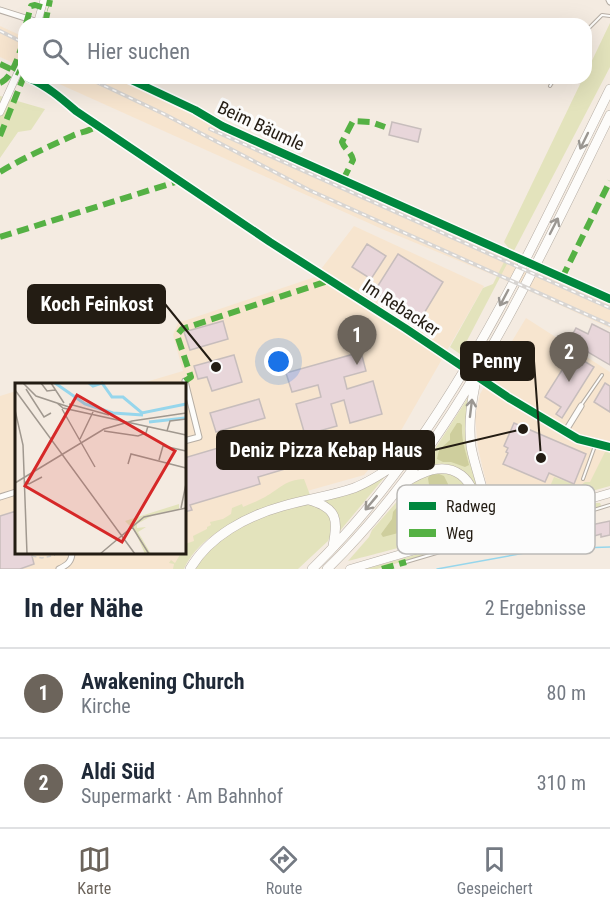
<!DOCTYPE html>
<html lang="de">
<meta charset="utf-8">
<style>
body{margin:0;font-family:"Roboto Condensed",sans-serif;background:#f6f6f7;color:#1f2937}
.you{position:absolute;left:279px;top:362px;width:21px;height:21px;margin:-15px;border:4px solid #fff;border-radius:50%;background:#1a73e8;box-shadow:0 0 0 9px #1a73e833}
.badge{display:grid;place-items:center;width:39px;height:39px;border-radius:50%;background:#6c645b;color:#fff;font-size:20px;font-weight:700}
.pin{position:absolute;translate:-50% -50px;filter:drop-shadow(0 2px 3px #0008)}
.pin::after{content:'';position:absolute;top:32px;width:21px;height:18px;background:inherit;clip-path:polygon(0 0,100% 0,50% 100%)}
.list{margin:0;padding:0;list-style:none}
h2{display:flex;justify-content:space-between;align-items:center;height:78px;margin:0;padding:0 24px;font-size:26px}
h2 small{font-size:20px;font-weight:400;color:#747a83}
.list li{display:grid;grid-template-columns:39px 1fr auto;gap:18px;align-items:center;box-sizing:border-box;height:90px;padding:0 24px;border-top:2px solid #e0e1e3}
.list b{display:block;font-size:22px;white-space:nowrap}
.list p{margin:0;font-size:20px;white-space:nowrap;color:#747a83}
.list em{font-size:20px;font-style:normal;color:#747a83}
.icon{flex:none;width:33px;height:33px;fill:none;stroke:currentColor;stroke-width:2;stroke-linecap:round;stroke-linejoin:round}
.map{position:relative;flex:none;width:610px;height:569px;overflow:hidden}
.search{position:absolute;background:#fff;box-shadow:0 6px 24px #0002;left:18px;right:18px;top:18px;height:66px;display:flex;align-items:center;gap:15px;box-sizing:border-box;padding:0 21px;border-radius:18px;color:#747a83;font-size:22px}
.sheet{height:258px;background:#fff}
nav{display:flex;justify-content:space-around;align-items:center;box-sizing:border-box;height:84px;border-top:2px solid #e0e1e3;background:#fff;font-size:16px;color:#747a83}
nav a{display:grid;justify-items:center;gap:3px}
nav .on{color:#6c645b}
.map>svg:first-child{display:block}
</style>
<div class="map">
<svg width="610" height="569" viewBox="0 0 610 569">
<rect width="100%" height="100%" fill="#f4ebe1"/>
<path fill="#f7e5cf" d="M0 26 24 37V68L0 57Z
M46 78H114L551 277 574 285V287L610 304V328L498 277 382 229Z
M354 226 484 286 399 434 364 475 261 504 191 550 181 569H0V396L16 391V552H184V385L139 384 183 371 173 335 178 323 315 277Z
M526 318 610 372V485L509 513 504 512 496 508 490 499 478 448 475 417 480 394Z"/>
<path fill="#e3e3bc" d="M610 23V67L460 354 450 347 483 288 493 284 510 250 504 242 583 78H586V73Z
M0 96 45 109 31 130 18 132 0 158Z
M469 396 468 407 486 516 485 522C481 509 479 495 474 484 468 471 451 462 437 464 433 465 428 467 423 469L421 467 433 452Z
M605 452 610 453V486L542 505 554 477 580 486 585 482H590Z
M443 471C457 476 468 482 471 498 472 507 470 517 463 524 454 535 367 556 348 561L369 537 372 530 415 481 423 475Z
M382 476 384 478 339 532 322 499Z
M304 479 310 495C269 504 202 527 184 569H173L174 564 169 563 171 560 175 563 181 553 184 552 185 544 194 541 193 536 207 529V527L211 525 210 522 223 519 231 514 232 508 242 504 243 507C250 504 258 501 265 497 281 488 285 480 304 479Z
M309 503C314 505 320 506 324 509 334 516 334 531 328 541L298 569H196L200 557 233 531 277 510Z
M596 503H600L601 505 599 508 586 509 487 540 469 542 377 569H366Z"/>
<path fill="#cece9d" d="M457 423H460L462 425C461 440 466 452 469 465L465 467 451 462H443L437 459 439 450 450 440V434Z
M439 474 444 476 448 484 445 503 447 511 446 515 443 516 440 522 383 537 381 534 392 519 393 512 402 501 413 497 417 495 413 491 412 488 421 485H429L428 478 430 475Z"/>
<g fill="none" stroke-linecap="round" stroke-linejoin="round">
<path stroke="#96d6ec" stroke-width="1.5" d="M437 569 547 549 610 547"/>
</g>
<path fill="#e8d6da" stroke="#c7bdbc" stroke-width="1.5" d="M392 122 421 129 418 142 389 135Z
M367 244 386 256 371 279 352 267Z
M398 254 443 282 420 320 374 292Z
M223 321 228 339 190 350 184 332Z
M592 324 610 333V365L569 341 576 328 588 334Z
M361 352 366 371 344 377 347 389 373 381 382 414 350 423 344 400 331 404 337 426 305 435 296 404 321 397 318 385 292 392 286 373Z
M569 352 594 367 562 418 556 414 561 407 545 397 564 367 561 365Z
M234 355 242 382 212 391 207 377 198 379 194 366Z
M605 383 610 386V412L594 402Z
M259 399 265 418 216 432 210 413Z
M514 423 586 454 574 484 549 473 545 482 503 464 508 453 506 452 508 448 504 446Z
M275 434 285 469 258 477 260 484 190 505 192 510 184 512V458L225 446V448Z
M16 511V552H34L32 556 34 564 20 569H0V516Z
M572 521 573 526 588 522 589 524 591 525 610 521V535L601 537V534L580 540 581 541 574 542 575 539 565 542 563 535 559 536 556 526Z"/>
<g fill="none" stroke-linecap="round" stroke-linejoin="round">
<defs>
<path id="lane" d="M586 31 602 15 610 16
M127 78 195 110 222 126 262 144 510 254
M550 86 555 78
M550 272 610 299
M582 404 602 375
M583 479 596 443
M406 562 467 544 484 543 502 538 610 505"/>
<path id="street" d="M609 0 610 2
M0 10 38 22
M331 280 405 328 450 359
M493 387 578 439 610 447
M565 432 581 406
M184 441 199 437 185 381
M0 497 16 492
M59 569C67 565 72 562 72 552"/>
<path id="secondary" d="M37 24 44 0
M0 112 24 59"/>
<path id="primary" d="M350 569 610 493"/>
<path id="highway" d="M477 375C472 399 468 422 471 446 474 468 493 511 487 530
M404 483C421 473 442 461 461 475 466 479 470 484 472 490 477 504 476 519 487 530
M309 500C338 508 338 520 333 546
M486 506 497 515 515 521
M452 540 470 522 476 508
M190 569C209 536 247 516 283 506 307 499 331 496 354 488 372 481 387 470 402 460
M312 569C448 436 527 256 610 89
M327 569C455 444 532 273 610 115"/>
</defs>
<use href="#lane" stroke="#b5ada4" stroke-width="4"/>
<use href="#street" stroke="#b5ada4" stroke-width="7"/>
<use href="#secondary" stroke="#b5ada4" stroke-width="8"/>
<use href="#primary" stroke="#b5ada4" stroke-width="9"/>
<use href="#highway" stroke="#b5ada4" stroke-width="10"/>
<path stroke="#d1ceca" stroke-width="1.5" stroke-dasharray="4.5 3" stroke-linecap="butt" d="M32 556 42 558 55 555"/>
<use href="#lane" stroke="#fdfcfa" stroke-width="2"/>
<use href="#street" stroke="#fdfcfa" stroke-width="5"/>
<use href="#secondary" stroke="#fdfcfa" stroke-width="7"/>
<use href="#primary" stroke="#fdfcfa" stroke-width="8"/>
<use href="#highway" stroke="#fdfcfa" stroke-width="9"/>
<defs>
<path id="rail" d="M0 31 24 43
M88 78 164 114 309 190 610 325
M210 129 610 308"/>
</defs>
<use href="#rail" stroke="#d8d5d2" stroke-width="4"/>
<use href="#rail" stroke="#fcfcfc" stroke-width="1.5" stroke-dasharray="4.5" stroke-linecap="butt"/>
<defs>
<path id="lane-bridge" d="M510 254 549 272"/>
<path id="street-bridge" d="M450 359 493 387"/>
</defs>
<use href="#lane-bridge" stroke="#b5ada4" stroke-width="4" stroke-linecap="butt"/>
<use href="#street-bridge" stroke="#b5ada4" stroke-width="7" stroke-linecap="butt"/>
<use href="#lane-bridge" stroke="#fdfcfa" stroke-width="2"/>
<use href="#street-bridge" stroke="#fdfcfa" stroke-width="5"/>
<path stroke="#55b144" stroke-width="6" stroke-dasharray="12 6" stroke-linecap="butt" d="M26 24 31 6 35 5 48 9
M45 24 50 0
M0 64 19 73
M0 83C13 78 19 53 24 40
M0 136 24 76
M0 172C23 158 48 147 72 136 80 132 91 131 98 125
M343 180 353 160C351 151 345 150 342 142L353 121 371 122 385 127
M0 237 179 181
M562 278 610 181
M185 381 191 377 177 335 182 329 331 280
M382 569 406 562"/>
<defs>
<path id="cycleway" d="M29 78C47 86 61 98 76 111L270 242 405 328 509 398 578 439 610 447
M127 78 195 110 222 126 262 144 610 299"/>
</defs>
<use href="#cycleway" stroke="#fcfcfc" stroke-width="11"/>
<use href="#cycleway" stroke="#00873e" stroke-width="8"/>
</g>
<defs><path id="oneway-shaft" d="M-6 0H5M1.5-3L5.5 0L1.5 3" fill="none" stroke-width="1.6" stroke-linecap="round" stroke-linejoin="round" transform="scale(1.5)"/></defs>
<g stroke="#9b9792">
<use href="#oneway-shaft" transform="translate(584 141) rotate(116)"/>
<use href="#oneway-shaft" transform="translate(554 226) rotate(-63)"/>
<use href="#oneway-shaft" transform="translate(504 298) rotate(118)"/>
<use href="#oneway-shaft" transform="translate(471 408) rotate(-83)"/>
<use href="#oneway-shaft" transform="translate(371 503) rotate(130)"/>
</g>
<g text-anchor="middle" stroke-width="6" stroke-linejoin="round" paint-order="stroke">
<g font-size="18" fill="#231c13" stroke="#fcfcfc">
<text transform="translate(261 126) rotate(25)" y="6">Beim Bäumle</text>
<text transform="translate(401 308) rotate(33)" y="6">Im Rebacker</text>
</g>
</g>
<g transform="translate(15 383)">
<rect width="171" height="171" fill="#f4ebe1"/>
<path d="M164 121V126L140 131 122 141V145L131 144 123 149 136 171H130L120 148 110 138Z" fill="#e3e3bc"/>
<path fill="none" stroke="#96d6ec" stroke-width="3" d="M40 0 70 21 98 30 128 32M74 0 78 3 87 0 97 14H108L127 30 171 21M134 39 170 35"/>
<path fill="none" stroke="#a0988f" stroke-width="1.5" d="M8 0 21 13 54 24M26 0 32 8 40 7M36 0 49 20M11 6 29 34 36 30M0 7 120 171M42 20 48 25 171 52M54 21 94 32M47 26 80 84M0 27 8 62 12 171M89 48 123 53 131 50 133 43M152 48 155 38 171 36M65 56 78 29M144 77 148 63 171 68M113 81 116 71 171 85M10 99 14 101 27 94M0 100 89 46 117 38 171 30M166 125 171 101M116 142 134 171M85 171 129 134 171 125"/>
<path fill="#d62828" fill-opacity="0.15" stroke="#d62828" stroke-width="3" d="M62 12 160 68 107 159 10 103Z"/>
<rect width="171" height="171" fill="none" stroke="#231c13" stroke-width="3"/>
</g>
<rect x="397" y="485" width="198" height="69" rx="9" fill="#fcfcfc" stroke="#bbb9b6" stroke-width="1.5"/>
<rect x="409" y="502" width="27" height="8" fill="#00873e"/>
<rect x="409" y="529" width="27" height="8" fill="#55b144"/>
<g font-size="16" fill="#231c13">
<text x="446" y="512">Radweg</text>
<text x="446" y="539">Weg</text>
</g>
<path fill="none" stroke="#231c13" stroke-width="2" d="M216 367L165 304M541 458L534 361M523 429L434 450"/>
<g fill="#231c13" stroke="#fcfcfc" stroke-width="2">
<circle cx="216" cy="367" r="6"/>
<circle cx="541" cy="458" r="6"/>
<circle cx="523" cy="429" r="6"/>
</g>
<g fill="#231c13" stroke="#231c13" stroke-width="2">
<rect x="28" y="285" width="137" height="38" rx="6"/>
<rect x="461" y="342" width="73" height="38" rx="6"/>
<rect x="217" y="431" width="217" height="38" rx="6"/>
</g>
<g font-size="20" text-anchor="middle" font-weight="bold" fill="#fff">
<text x="97" y="311">Koch Feinkost</text>
<text x="497" y="368">Penny</text>
<text x="326" y="457">Deniz Pizza Kebap Haus</text>
</g>
</svg>
<div class="you"></div>
<div class="pin badge" style="left:357px;top:365px">1</div>
<div class="pin badge" style="left:569px;top:382px">2</div>
<div class="search"><svg class="icon" aria-label="search" viewBox="0 0 24 24"><circle cx="10" cy="10" r="6"/><path d="M15 15l6 6"/></svg>Hier suchen</div>
</div>
<section class="sheet">
<h2>In der Nähe<small>2 Ergebnisse</small></h2>
<ul class="list">
<li><span class="badge">1</span><div><b>Awakening Church</b><p>Kirche</p></div><em>80 m</em></li>
<li><span class="badge">2</span><div><b>Aldi Süd</b><p>Supermarkt · Am Bahnhof</p></div><em>310 m</em></li>
</ul>
</section>
<nav>
<a class="on"><svg class="icon" aria-label="map" viewBox="0 0 24 24"><path d="M3 6l6-2 6 2 6-2v14l-6 2-6-2-6 2zM9 4v14M15 6v14"/></svg>Karte</a>
<a><svg class="icon" aria-label="directions" viewBox="0 0 24 24"><path d="M12 3l9 9-9 9-9-9zM9 14v-3h6M13 9l2 2-2 2"/></svg>Route</a>
<a><svg class="icon" aria-label="saved" viewBox="0 0 24 24"><path d="M7 4h10v16l-5-4-5 4z"/></svg>Gespeichert</a>
</nav>
